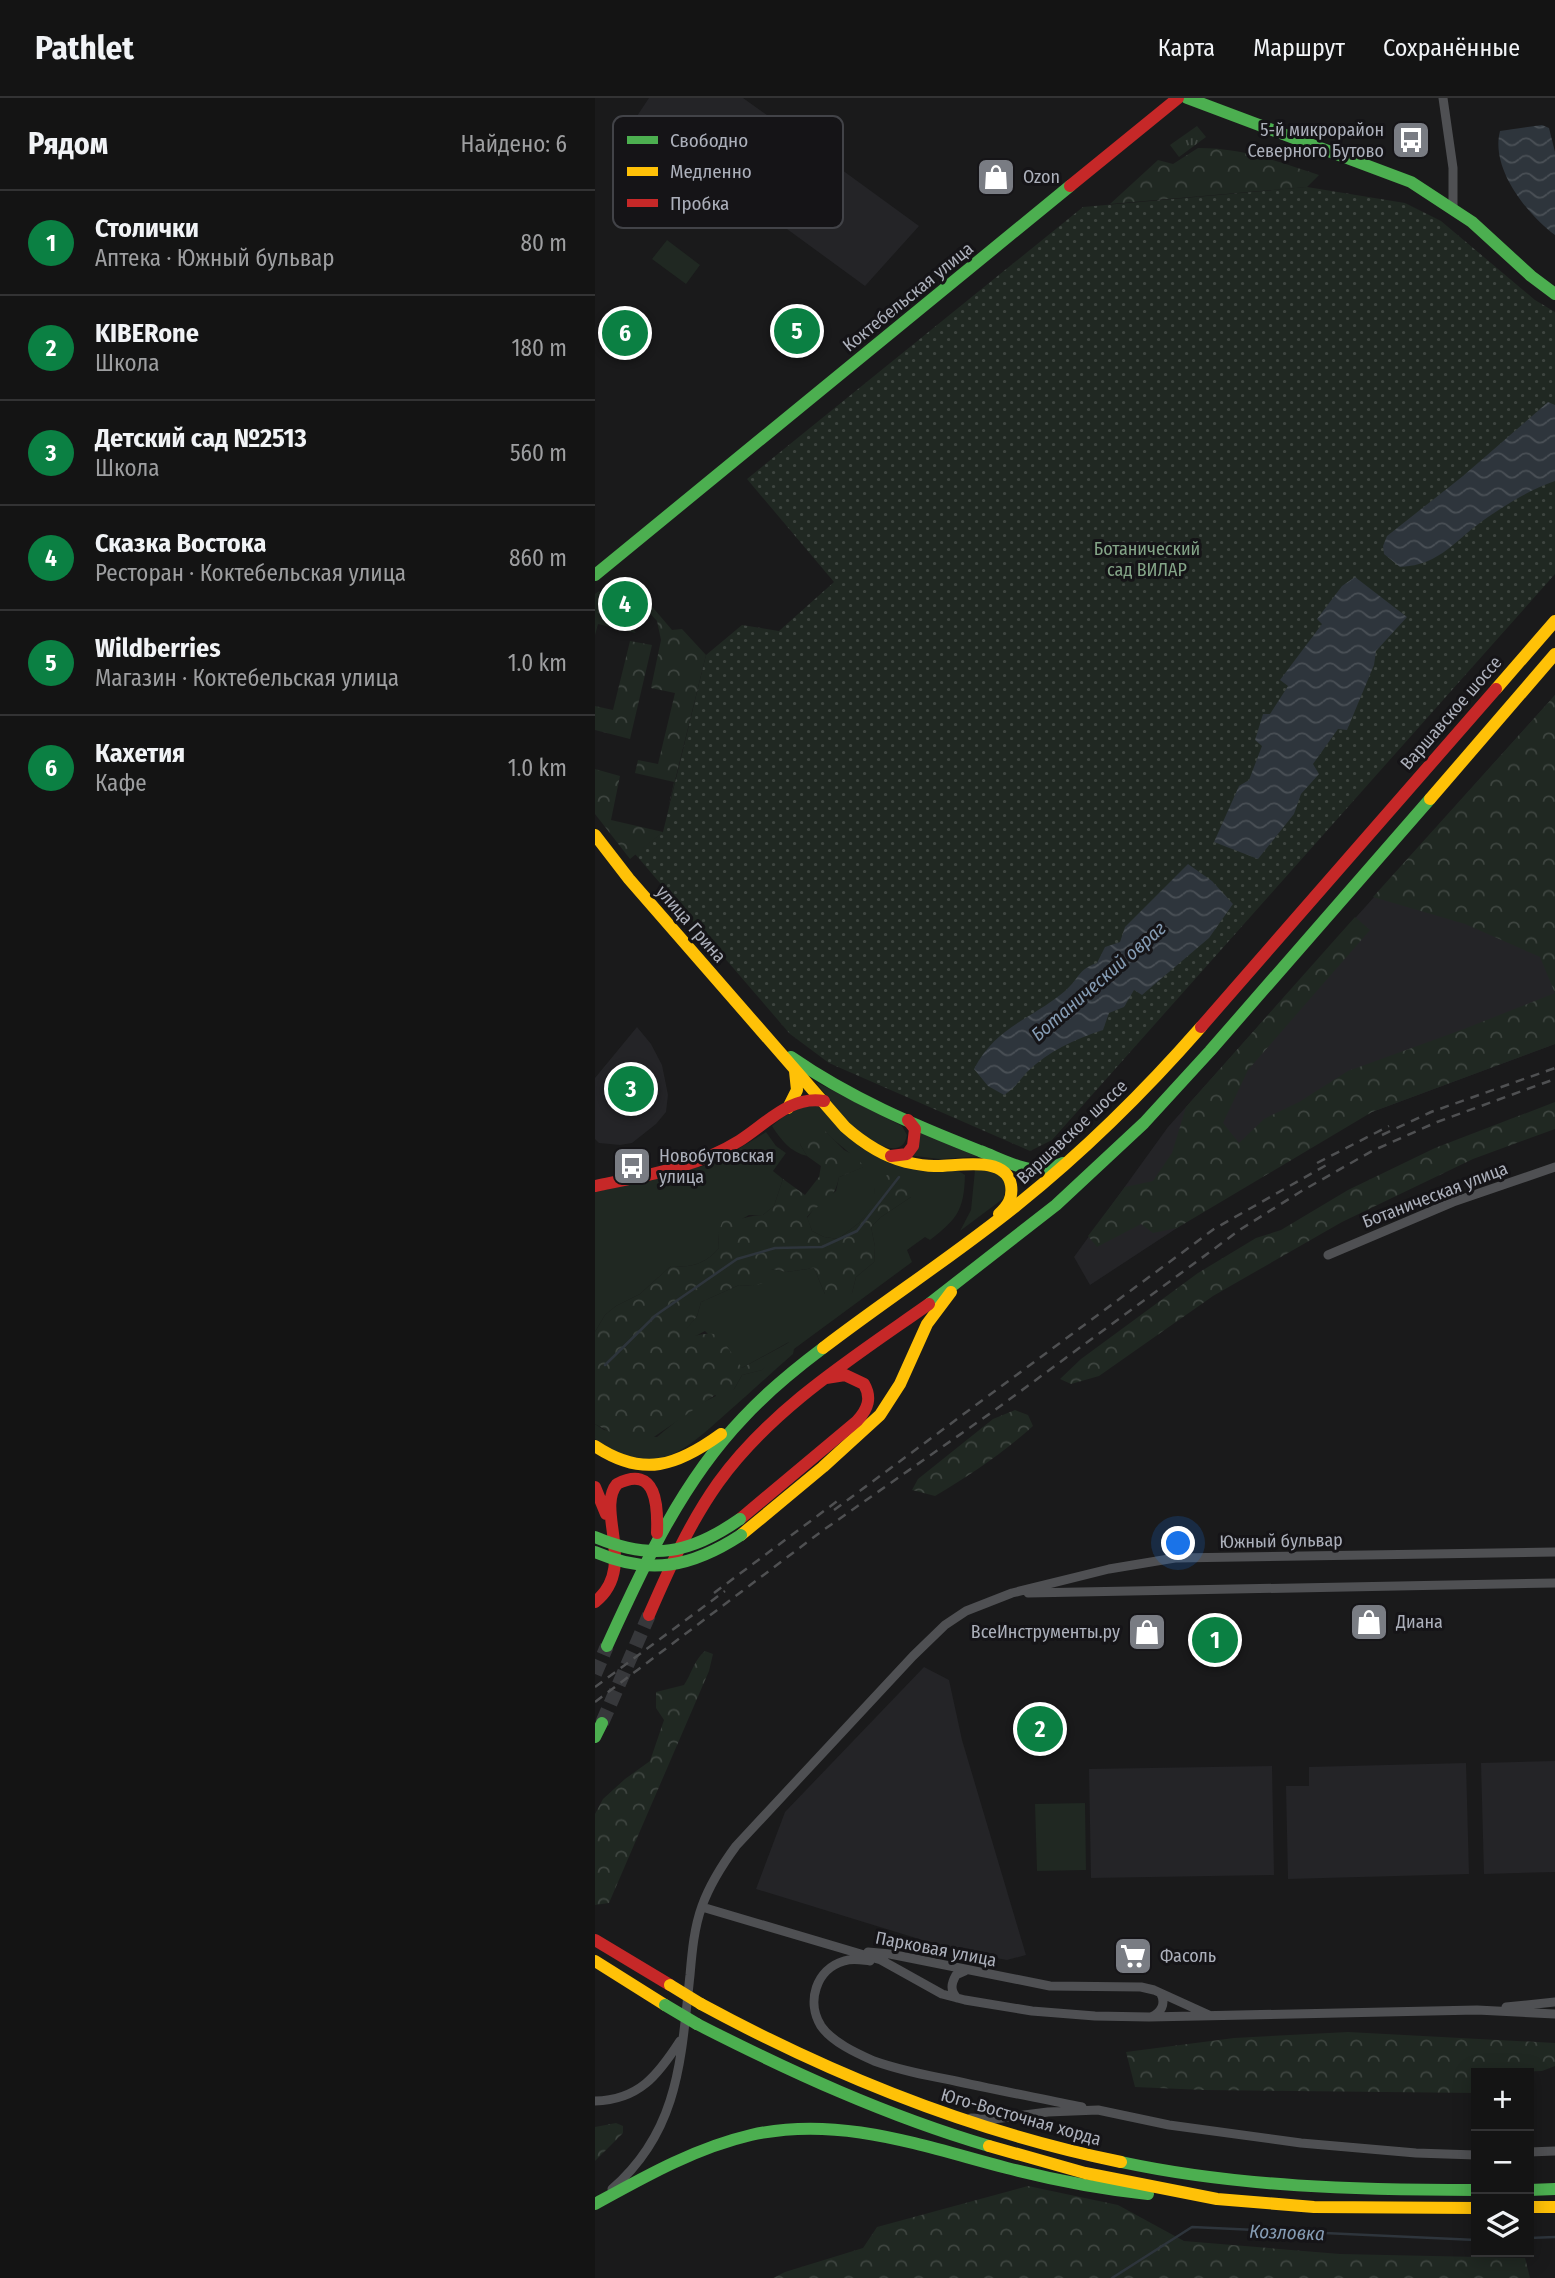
<!DOCTYPE html>
<html lang="ru">
<meta charset="utf-8">
<style>
body{margin:0;font-family:"Fira Sans Condensed",sans-serif;background:#1d1d1d;color:#f1f3f6}
.controls{position:absolute;right:21px;bottom:21px;display:grid;overflow:hidden;border-radius:0px;box-shadow:0 4px 18px #0003}
.controls button{width:63px;height:63px;display:grid;place-items:center;padding:0;border:0;border-bottom:2px solid #333334;background:#141414;color:#f1f3f6;font:35px sans-serif}
.you{position:absolute;left:584px;top:1446px;width:24px;height:24px;margin:-18px;border:5px solid #fff;border-radius:50%;background:#1a73e8;box-shadow:0 0 0 10px #1a73e833}
.badge{display:grid;place-items:center;width:46px;height:46px;border-radius:50%;background:#0b8043;color:#fff;font-size:23px;font-weight:700}
.pin{position:absolute;translate:-50% -50%;border:4px solid #fff;box-shadow:0 2px 7px #0006}
.list{margin:0;padding:0;list-style:none}
h2{display:flex;justify-content:space-between;align-items:center;height:91px;margin:0;padding:0 28px;font-size:30px}
h2 small{font-size:23px;font-weight:400;color:#9d9ea0}
.list li{display:grid;grid-template-columns:46px 1fr auto;gap:21px;align-items:center;box-sizing:border-box;height:105px;padding:0 28px;border-top:2px solid #333334}
.list b{display:block;font-size:26px;white-space:nowrap}
.list p{margin:0;font-size:23px;white-space:nowrap;color:#9d9ea0}
.list em{font-size:23px;font-style:normal;color:#9d9ea0}
.icon{flex:none;width:38px;height:38px;fill:none;stroke:currentColor;stroke-width:2;stroke-linecap:round;stroke-linejoin:round}
.map{position:relative;flex:none;width:960px;height:2180px;overflow:hidden}
header{display:flex;align-items:center;gap:42px;box-sizing:border-box;height:98px;padding:0 35px;background:#141414;border-bottom:2px solid #333334}
header strong{font-size:33px}
nav{display:flex;gap:38px;margin-inline-start:auto;font-size:24px}
main{display:flex}
aside{flex:1;background:#141414}
.map>svg:first-child{display:block}
</style>
<header>
<strong>Pathlet</strong>
<nav><a>Карта</a><a>Маршрут</a><a>Сохранённые</a></nav>
</header>
<main>
<aside>
<h2>Рядом<small>Найдено: 6</small></h2>
<ul class="list">
<li><span class="badge">1</span><div><b>Столички</b><p>Аптека · Южный бульвар</p></div><em>80 m</em></li>
<li><span class="badge">2</span><div><b>KIBERone</b><p>Школа</p></div><em>180 m</em></li>
<li><span class="badge">3</span><div><b>Детский сад №2513</b><p>Школа</p></div><em>560 m</em></li>
<li><span class="badge">4</span><div><b>Сказка Востока</b><p>Ресторан · Коктебельская улица</p></div><em>860 m</em></li>
<li><span class="badge">5</span><div><b>Wildberries</b><p>Магазин · Коктебельская улица</p></div><em>1.0 km</em></li>
<li><span class="badge">6</span><div><b>Кахетия</b><p>Кафе</p></div><em>1.0 km</em></li>
</ul>
</aside>
<div class="map">
<svg width="960" height="2180" viewBox="0 0 960 2180">
<defs>
<pattern id="forest-crowns" width="20" height="18" patternUnits="userSpaceOnUse" patternTransform="scale(1.75)"><rect width="20" height="18" fill="#202822"/><path d="M2 6a3 3 0 1 1 6 0M12 15a3 3 0 1 1 6 0" fill="none" stroke="#3e4540"/></pattern>
<pattern id="park-tufts" width="24" height="20" patternUnits="userSpaceOnUse" patternTransform="scale(1.75)"><rect width="24" height="20" fill="#202822"/><path d="M3 7l-1-3M5 7V3M7 7l1-3M15 17l-1-3M17 17v-4M19 17l1-3" fill="none" stroke="#3e4540"/></pattern>
<pattern id="garden-dots" width="8" height="8" patternUnits="userSpaceOnUse" patternTransform="scale(1.75)"><rect width="8" height="8" fill="#202822"/><path d="M2 2h.1M6 6h.1" fill="none" stroke="#3e4540" stroke-width="1.8" stroke-linecap="round"/></pattern>
<pattern id="water-waves" width="16" height="10" patternUnits="userSpaceOnUse" patternTransform="scale(1.75)"><rect width="16" height="10" fill="#2e353c"/><path d="M0 5q4-4 8 0t8 0" fill="none" stroke="#4a5056"/></pattern>
</defs>
<rect width="100%" height="100%" fill="#1a1a1b"/>
<path fill="#242427" d="M54 0H148L200 37 150 101 40 21Z
M210 45 324 128 270 188 166 112Z
M960 597V946L777 1014 657 1075 582 1130 495 1187 479 1159 573 1029Z
M42 929 56 946 67 967 73 997 71 1014 61 1026 37 1045 25 1047 4 1045 0 1041V980Z
M329 1569 354 1582 367 1642 431 1857 412 1862 363 1853 161 1791 190 1714Z
M960 1663V1774L889 1776 886 1665Z
M871 1665 874 1776 693 1781 691 1688H714V1669Z
M677 1668 679 1777 496 1780 494 1671Z"/>
<path fill="#202822" d="M72 142 105 167 91 186 57 161Z
M221 984 307 1028 312 1037C307 1067 267 1038 255 1027 243 1014 231 998 221 984Z
M222 1007 265 1049 283 1059 362 1072 370 1077C369 1113 362 1121 335 1142L330 1139 312 1152 317 1164 199 1251 198 1256C176 1275 155 1295 133 1314 86 1356 60 1382 0 1341V1326L9 1332 62 1339C86 1319 109 1300 139 1291L147 1277 167 1272 194 1244 147 1270 110 1233 97 1240 84 1239 102 1218 106 1204 144 1187 158 1188 177 1171 191 1174 219 1170 230 1196 257 1195 261 1179 279 1164 280 1149 276 1129 286 1119 316 1099 279 1089 281 1104 264 1125 243 1141 229 1139 217 1133 212 1120 220 1109 241 1093 244 1079 268 1069C258 1055 242 1047 230 1033L205 1046 212 1058C195 1054 186 1042 177 1028 192 1015 202 1009 222 1007Z
M323 1032 389 1058 344 1061 313 1057Z
M171 1034 181 1048 191 1055 178 1073 188 1081 179 1108 168 1117H154L123 1135 124 1150C111 1166 96 1170 76 1168L45 1196 21 1208 10 1217 0 1234V1094L120 1065Z
M393 1071 406 1077 411 1083 409 1100 365 1133 376 1112 380 1072Z
M490 1705 491 1772 442 1773 440 1706Z"/>
<path fill="url(#forest-crowns)" d="M603 50C648 50 681 63 724 77L712 89 515 106 563 62 578 66Z
M31 478 77 532 87 531 111 557 73 711 79 684 40 675 43 662 63 666 80 595 56 590 66 542 62 523 25 483Z
M4 493 41 535 3 526 0 537V496Z
M35 543 57 547 35 641 0 632V608L18 612Z
M960 597V946L777 1014 582 1130 558 1135 546 1126 502 1149 493 1138 530 1089 558 1083 577 1055 591 1009 760 819 775 832 653 972 628 1025 644 1045 669 1021 704 1004 753 973 869 931 960 895 945 859 870 826 778 799Z
M0 671 25 678 16 722 68 734 35 761 0 716Z
M960 1004V1031L878 1061 747 1124 618 1198 504 1278 476 1286 465 1281 486 1261 603 1175 661 1140 686 1132 753 1092 840 1050Z
M217 1029 230 1033 249 1052 261 1058 269 1069 244 1079C238 1108 227 1100 212 1119L217 1133 229 1139 243 1141 264 1125 280 1104 279 1089 292 1077 316 1079V1099L286 1119 276 1129 280 1149 279 1164 261 1179 257 1195 244 1200 230 1196 219 1170 191 1174 177 1171 172 1184 158 1188 144 1187 106 1204 102 1218 85 1239C101 1240 107 1233 124 1237L147 1270 195 1244 196 1249 167 1272 147 1277 139 1291 126 1302 120 1297 50 1345H35L0 1326V1234L10 1217 21 1208 45 1196 76 1168C96 1170 111 1166 124 1150L123 1135 128 1122C143 1124 153 1117 168 1117L179 1108 188 1081 210 1097 224 1079 226 1068 212 1058 205 1046Z
M420 1312 433 1317 438 1328C408 1355 375 1377 340 1398L317 1392 323 1381 398 1321Z
M110 1553 118 1556 114 1573 14 1805 0 1807V1716L8 1701 30 1681 55 1663 69 1622 61 1610V1594L89 1587C97 1575 99 1562 110 1553Z
M753 1934 960 1945V1968L947 1973 881 1975V1995L609 1992 540 1989 531 1954 639 1940Z
M21 2025 28 2028V2035L0 2063V2029Z
M433 2088 523 2107 589 2143 745 2156 930 2160 935 2180H178L190 2174 268 2150 282 2129Z"/>
<path fill="url(#park-tufts)" d="M602 28 611 39 584 59 575 47Z"/>
<path fill="url(#garden-dots)" d="M712 89 810 105 846 123 940 202 960 214V476L457 1042 435 1053 234 965 195 936 40 756 68 734 111 557 147 527 184 533 239 484 152 381 488 109Z"/>
<path fill="url(#water-waves)" d="M947 27 954 30 960 54V137C933 117 895 71 905 33Z
M953 304 960 307V383C936 391 914 405 893 419 860 441 847 467 805 469L789 456 788 448 792 438 868 378Z
M760 479 812 519 781 553 779 567 752 632 743 631 718 666 724 676 706 696 699 716 663 761 619 744 644 688 654 682 667 648 660 642 668 616H675L693 588 685 582 727 526 722 521 747 488Z
M593 766 617 783 638 806 614 840 547 897 539 892 529 909 514 915 508 932C480 941 454 953 432 974 424 983 419 991 409 997L393 988 379 971C401 928 437 921 470 893 484 881 483 871 502 865L510 849 525 844 530 829Z"/>
<g fill="none" stroke-linecap="round" stroke-linejoin="round">
<path stroke="#2e353c" stroke-width="2.5" d="M10 1267 61 1217 142 1161 180 1150 227 1149 262 1133 304 1079
M934 2140 960 2139
M517 2180 597 2129 881 2142"/>
<path stroke="#37383b" stroke-width="14" stroke-dasharray="14 7" stroke-linecap="butt" d="M0 1576 12 1548
M7 1625 54 1517"/>
<path stroke="#4f5053" stroke-width="9" d="M848 0 858 70V109
M733 1157 858 1104 960 1069
M433 1495 960 1485
M107 1809 286 1862 347 1896 370 1902 437 1913 500 1918 554 1919 882 1912 960 1916
M273 1854 295 1856 455 1888 546 1889 559 1892 614 1917
M275 1863C266 1862 258 1860 249 1863 221 1871 211 1904 226 1928 237 1944 261 1955 279 1963 304 1972 330 1977 356 1982 400 1992 444 2000 487 2009
M362 1900C355 1892 356 1886 361 1877L370 1873
M911 1909 960 1904
M556 1919C566 1915 571 1906 566 1896
M0 2003C44 2002 63 1977 85 1943
M376 2020 399 2021 453 2014 503 2012 574 2027 706 2045 821 2055 881 2057
M934 2054 960 2053
M17 2091C85 2032 86 1959 95 1877 97 1854 99 1830 107 1808 115 1786 127 1767 141 1748L318 1558 350 1527 371 1513 417 1495 514 1471 580 1460 960 1454"/>
<path stroke="#4caf50" stroke-width="12" d="M592 0 816 84 877 124 936 178 960 196
M0 477 475 88
M196 959C255 1000 319 1027 385 1053 404 1060 427 1073 448 1072 454 1072 462 1067 468 1065
M334 1206 461 1107 549 1025 615 953 835 701
M12 1548C49 1467 86 1385 148 1320 172 1294 200 1271 228 1250
M0 1639 7 1625
M102 1926C196 1974 292 2018 394 2048
M526 2064C643 2089 762 2092 881 2092
M934 2092 960 2091
M0 2106C49 2079 100 2050 156 2037 244 2017 327 2048 412 2070 458 2082 505 2091 553 2096"/>
<path stroke="#ffc107" stroke-width="12" d="M901 591 960 523
M835 701 960 556
M0 737 34 781 250 1029C268 1045 288 1058 311 1064 320 1066 329 1068 339 1068 360 1069 411 1056 416 1087 418 1100 413 1108 404 1116
M193 1010 202 992 200 973
M228 1250C292 1201 360 1157 422 1107 488 1054 550 993 606 929
M0 1348C48 1380 82 1368 126 1336
M146 1437 228 1369 285 1317 305 1286 332 1226 356 1194
M0 1863 70 1907
M106 1906C239 1978 378 2034 526 2064
M394 2048 490 2075 622 2101 719 2109 881 2110
M934 2109H960"/>
<path stroke="#c62828" stroke-width="12" d="M475 88 583 0
M606 929 901 591
M296 1058 312 1056 318 1048 320 1031 313 1022
M0 1088C49 1078 101 1070 144 1043 170 1027 195 997 229 1003
M0 1389 11 1416
M145 1421 262 1323C273 1311 277 1300 269 1286L250 1277 231 1280
M0 1504C43 1470 0 1412 22 1386 62 1366 63 1409 62 1435
M54 1517C74 1471 94 1426 123 1385 177 1310 259 1259 334 1206
M0 1842 75 1887"/>
<path stroke="#4f5052" stroke-width="2.5" stroke-dasharray="9 7" stroke-linecap="butt" d="M787 1037 836 1014 960 970
M722 1065 794 1028
M239 1412 619 1131 735 1065
M119 1495 245 1401
M0 1589 130 1493
M0 1604 227 1433 400 1312 646 1131 705 1094 777 1053 842 1024 960 981"/>
<path stroke="#4caf50" stroke-width="12" d="M0 1439C57 1463 95 1456 145 1421
M0 1454C55 1478 97 1469 146 1437
M70 1907 102 1926"/>
<path stroke="#ffc107" stroke-width="12" d="M75 1887 106 1906"/>
</g>
<defs>
<symbol id="bus-square" viewBox="-11 -11 22 22"><rect x="-9" y="-9" width="18" height="18" rx="4" fill="#797c83" stroke="#151417"/><path d="M-5-6H5V4H4V6H2V4H-2V6H-4V4H-5ZM-3.5-4V0h7V-4ZM-3.5 1.2v1.5H-2V1.2ZM2 1.2v1.5H3.5V1.2Z" fill="#fff"/></symbol>
<symbol id="shop-square" viewBox="-11 -11 22 22"><rect x="-9" y="-9" width="18" height="18" rx="4" fill="#797c83" stroke="#151417"/><path d="M-5-2.5h2.3a2.7 3.5 0 0 1 5.4 0H5L5.5 6h-11ZM-1.5-2.5h3a1.5 2.3 0 0 0-3 0Z" fill="#fff"/></symbol>
<symbol id="supermarket-square" viewBox="-11 -11 22 22"><rect x="-9" y="-9" width="18" height="18" rx="4" fill="#797c83" stroke="#151417"/><path d="M-6-5.5h2.5l.6 2H6L4.5 2H-2.5L-4.4-4H-6ZM-1.5 3.2a1.3 1.3 0 1 0 .1 0ZM3 3.2a1.3 1.3 0 1 0 .1 0Z" fill="#fff"/></symbol>
</defs>
<g fill-rule="evenodd">
<use href="#bus-square" x="794" y="20" width="44" height="44"/>
<use href="#shop-square" x="379" y="57" width="44" height="44"/>
<use href="#bus-square" x="15" y="1046" width="44" height="44"/>
<use href="#shop-square" x="752" y="1502" width="44" height="44"/>
<use href="#shop-square" x="530" y="1512" width="44" height="44"/>
<use href="#supermarket-square" x="516" y="1836" width="44" height="44"/>
</g>
<g text-anchor="middle" stroke-width="6" stroke-linejoin="round" paint-order="stroke">
<g font-size="18" fill="#acb0bb" stroke="#151417" text-anchor="start">
<text x="789" y="38" text-anchor="end">5-й микрорайон<tspan x="789" dy="21">Северного Бутово</tspan></text>
<text x="428" y="85">Ozon</text>
<text x="64" y="1064">Новобутовская<tspan x="64" dy="21">улица</tspan></text>
<text x="801" y="1530">Диана</text>
<text x="525" y="1540" text-anchor="end">ВсеИнструменты.ру</text>
<text x="565" y="1864">Фасоль</text>
</g>
<g font-size="18" fill="#acb0bb" stroke="#151417">
<text transform="translate(313 199) rotate(-39)" y="6">Коктебельская улица</text>
<text transform="translate(856 615) rotate(-49)" y="6">Варшавское шоссе</text>
<text transform="translate(96 826) rotate(49)" y="6">улица Грина</text>
<text transform="translate(477 1034) rotate(-43)" y="6">Варшавское шоссе</text>
<text transform="translate(840 1097) rotate(-21)" y="6">Ботаническая улица</text>
<text transform="translate(686 1443) rotate(-1)" y="6">Южный бульвар</text>
<text transform="translate(341 1851) rotate(11)" y="6">Парковая улица</text>
<text transform="translate(426 2019) rotate(16)" y="6">Юго-Восточная хорда</text>
</g>
<g font-size="18" fill="#84a588" stroke="#151417">
<text x="552" y="457">Ботанический<tspan x="552" dy="21">сад ВИЛАР</tspan></text>
</g>
<g font-size="19" font-style="italic" fill="#859cb4" stroke="#151417">
<text transform="translate(503 883) rotate(-41)" y="7">Ботанический овраг</text>
<text transform="translate(692 2134) rotate(2)" y="7">Козловка</text>
</g>
</g>
<rect x="18" y="18" width="230" height="112" rx="10" fill="#151417" stroke="#424348" stroke-width="2"/>
<rect x="32" y="38" width="31" height="8" fill="#4caf50"/>
<rect x="32" y="69" width="31" height="9" fill="#ffc107"/>
<rect x="32" y="101" width="31" height="8" fill="#c62828"/>
<g font-size="19" fill="#acb0bb">
<text x="75" y="49">Свободно</text>
<text x="75" y="80">Медленно</text>
<text x="75" y="112">Пробка</text>
</g>
</svg>
<div class="controls">
<button>+</button>
<button>−</button>
<button><svg class="icon" aria-label="layers" viewBox="0 0 24 24"><path d="M12 4l9 5-9 5-9-5zM3 14l9 5 9-5"/></svg></button>
</div>
<div class="you"></div>
<div class="pin badge" style="left:620px;top:1542px">1</div>
<div class="pin badge" style="left:445px;top:1631px">2</div>
<div class="pin badge" style="left:36px;top:991px">3</div>
<div class="pin badge" style="left:30px;top:506px">4</div>
<div class="pin badge" style="left:202px;top:233px">5</div>
<div class="pin badge" style="left:30px;top:235px">6</div>
</div>
</main>
